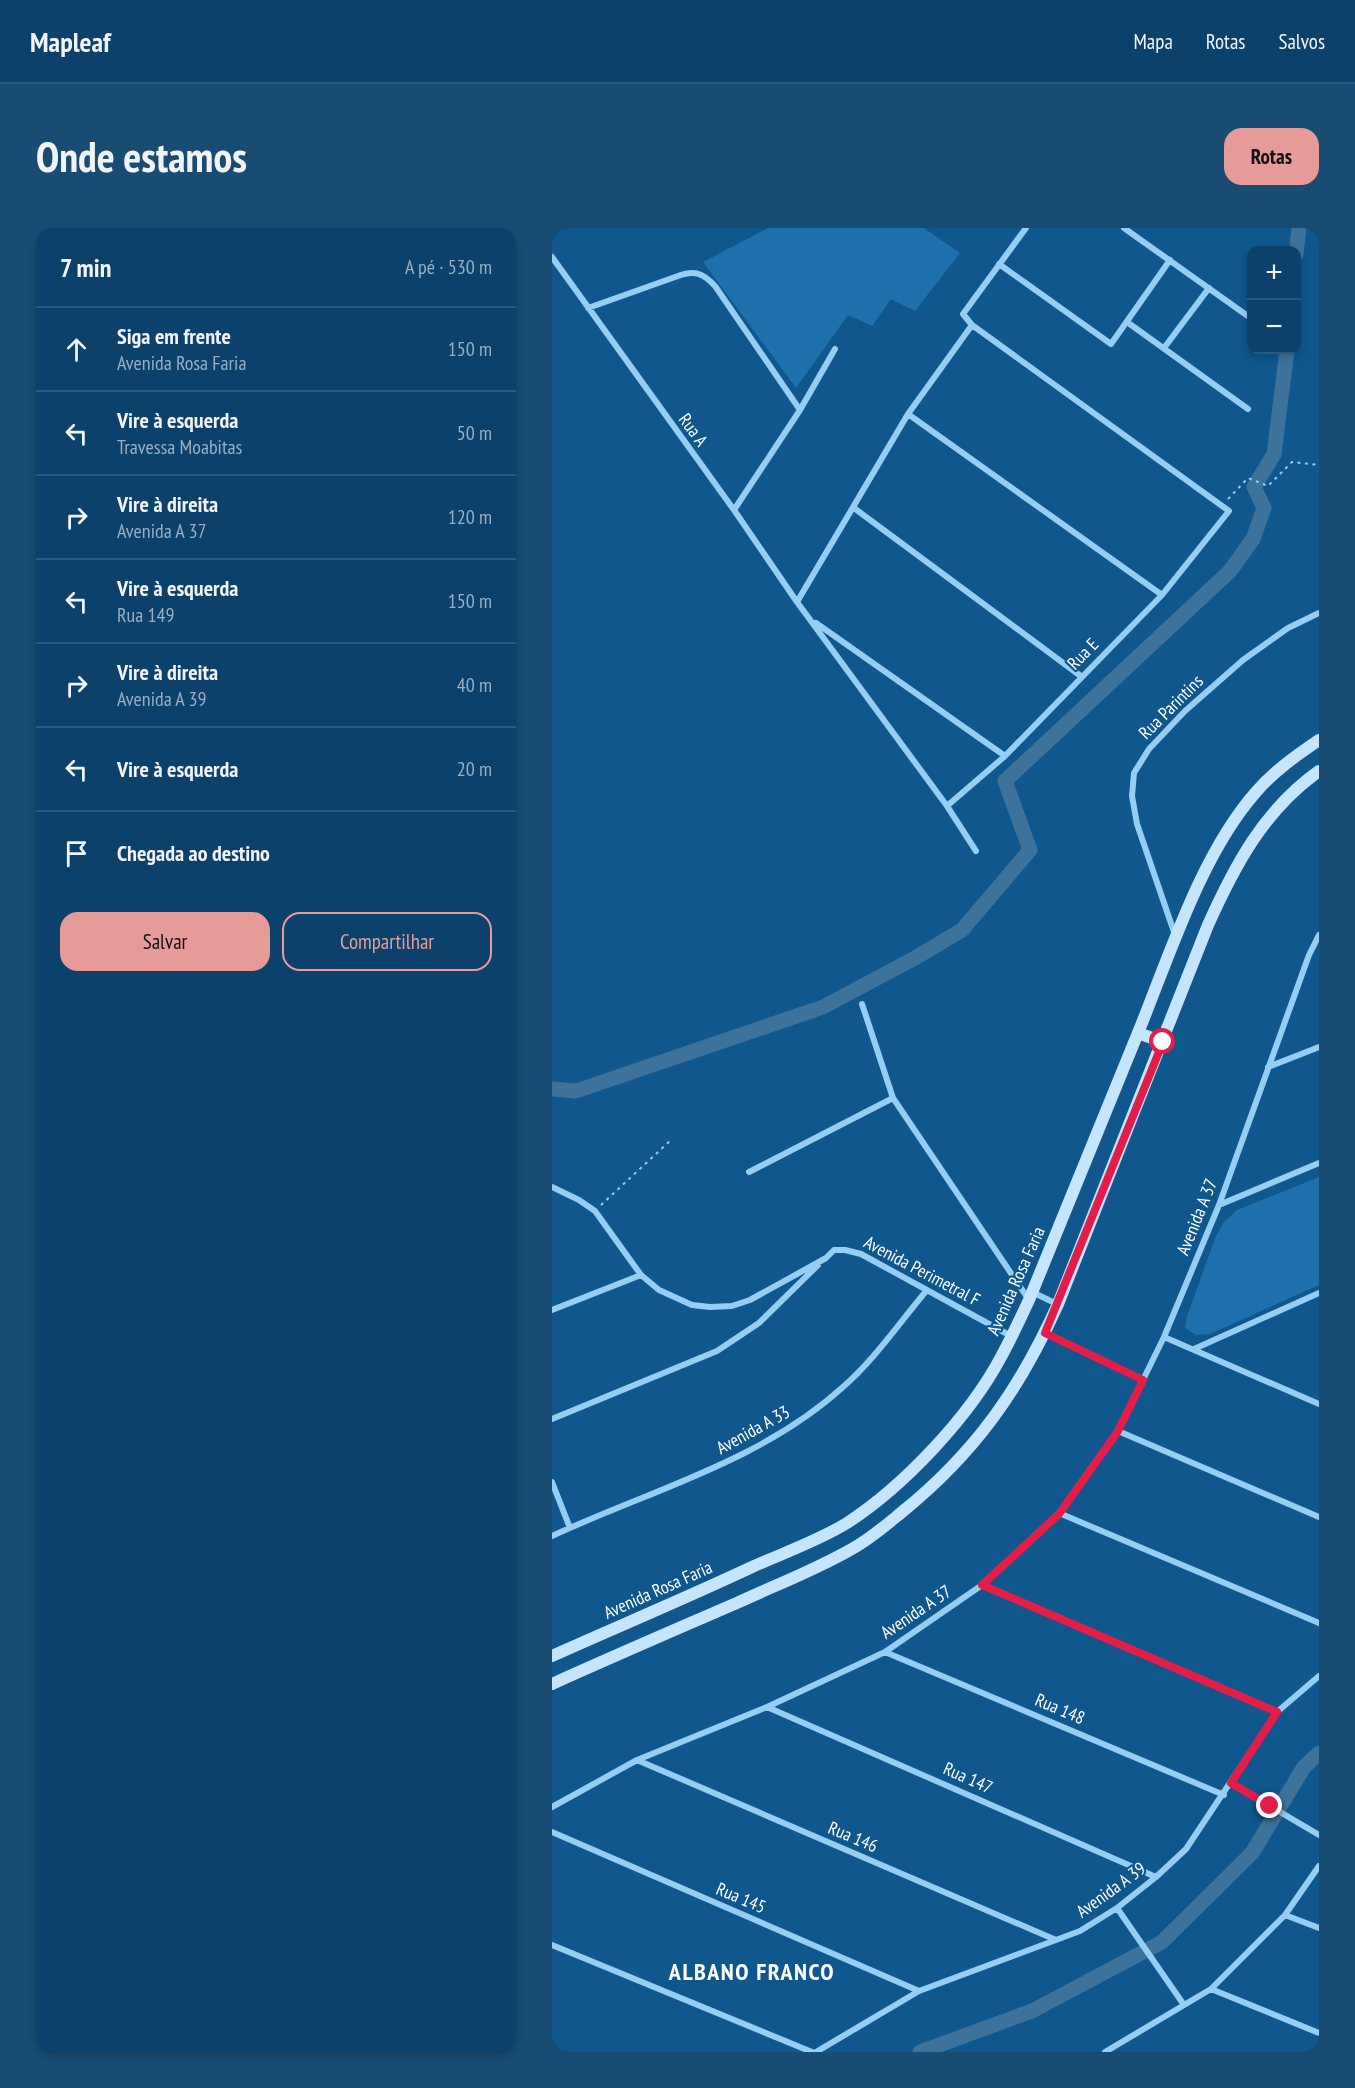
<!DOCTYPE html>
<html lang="pt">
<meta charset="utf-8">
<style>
body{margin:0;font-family:"PT Sans Narrow",sans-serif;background:#194c72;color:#f1f3f6}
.controls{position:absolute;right:18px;top:18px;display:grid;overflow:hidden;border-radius:12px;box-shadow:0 3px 9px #0003}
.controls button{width:54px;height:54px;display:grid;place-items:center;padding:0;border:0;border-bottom:2px solid #2b5a7e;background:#0b416a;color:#f1f3f6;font:30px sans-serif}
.stop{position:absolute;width:18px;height:18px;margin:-14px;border:4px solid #e11d48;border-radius:50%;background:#fff}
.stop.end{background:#e11d48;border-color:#fff;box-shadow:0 2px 6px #0008}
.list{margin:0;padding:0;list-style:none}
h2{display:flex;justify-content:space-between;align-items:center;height:78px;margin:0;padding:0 24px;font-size:26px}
h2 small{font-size:20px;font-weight:400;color:#9aafc1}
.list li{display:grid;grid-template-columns:39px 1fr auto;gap:18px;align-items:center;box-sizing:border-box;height:84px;padding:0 24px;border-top:2px solid #2b5a7e}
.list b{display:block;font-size:22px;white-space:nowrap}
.list p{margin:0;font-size:20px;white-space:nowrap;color:#9aafc1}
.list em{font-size:20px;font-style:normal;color:#9aafc1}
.actions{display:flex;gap:12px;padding:18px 24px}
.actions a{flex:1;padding:14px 0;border:2px solid #e69b98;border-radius:18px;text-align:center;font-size:21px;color:#e69b98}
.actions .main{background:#e69b98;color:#111}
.icon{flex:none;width:33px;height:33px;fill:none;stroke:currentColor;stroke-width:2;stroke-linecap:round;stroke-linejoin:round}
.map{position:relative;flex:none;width:767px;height:1824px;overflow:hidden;border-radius:18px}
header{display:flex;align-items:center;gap:36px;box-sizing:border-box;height:84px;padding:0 30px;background:#0b416a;border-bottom:2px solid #2b5a7e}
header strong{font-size:28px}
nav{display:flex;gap:33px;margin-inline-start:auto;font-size:21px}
.intro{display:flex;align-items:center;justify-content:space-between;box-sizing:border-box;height:144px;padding:0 36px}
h1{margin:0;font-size:42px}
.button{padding:15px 27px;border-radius:18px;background:#e69b98;color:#111;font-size:21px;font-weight:700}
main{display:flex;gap:36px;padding:0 36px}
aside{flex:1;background:#0b416a;border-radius:18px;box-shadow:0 3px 9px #0003}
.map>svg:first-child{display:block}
</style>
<header>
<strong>Mapleaf</strong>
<nav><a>Mapa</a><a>Rotas</a><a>Salvos</a></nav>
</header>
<div class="intro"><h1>Onde estamos</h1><a class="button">Rotas</a></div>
<main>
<aside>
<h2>7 min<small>A pé · 530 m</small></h2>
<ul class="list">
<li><svg class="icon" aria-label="ahead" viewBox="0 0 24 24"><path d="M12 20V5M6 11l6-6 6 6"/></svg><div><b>Siga em frente</b><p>Avenida Rosa Faria</p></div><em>150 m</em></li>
<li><svg class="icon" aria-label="left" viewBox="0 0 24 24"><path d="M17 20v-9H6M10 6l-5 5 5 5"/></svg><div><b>Vire à esquerda</b><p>Travessa Moabitas</p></div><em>50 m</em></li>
<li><svg class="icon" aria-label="right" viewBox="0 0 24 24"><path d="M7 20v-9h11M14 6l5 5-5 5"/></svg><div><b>Vire à direita</b><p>Avenida A 37</p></div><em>120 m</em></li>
<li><svg class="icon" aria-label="left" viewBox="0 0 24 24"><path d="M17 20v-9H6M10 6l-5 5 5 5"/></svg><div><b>Vire à esquerda</b><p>Rua 149</p></div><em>150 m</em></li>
<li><svg class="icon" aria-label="right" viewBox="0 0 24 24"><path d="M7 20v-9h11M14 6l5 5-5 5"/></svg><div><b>Vire à direita</b><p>Avenida A 39</p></div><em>40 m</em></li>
<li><svg class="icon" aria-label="left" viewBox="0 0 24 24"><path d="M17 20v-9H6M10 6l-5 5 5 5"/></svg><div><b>Vire à esquerda</b></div><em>20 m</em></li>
<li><svg class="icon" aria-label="arrive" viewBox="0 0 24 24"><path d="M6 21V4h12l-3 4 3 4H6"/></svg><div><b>Chegada ao destino</b></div></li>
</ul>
<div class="actions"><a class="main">Salvar</a><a>Compartilhar</a></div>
</aside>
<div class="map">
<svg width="767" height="1824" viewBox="0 0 767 1824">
<rect width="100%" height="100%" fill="#0f578d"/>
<path fill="#1d70ab" d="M216 0H372L408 25 363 83 339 71 320 98 296 87 244 160 151 34Z
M767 949V1057L658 1106 644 1107 633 1100 635 1088 664 1008 672 994 685 982Z"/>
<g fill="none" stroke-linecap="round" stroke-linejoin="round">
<path stroke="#3d729a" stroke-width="15" d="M744 26 747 0
M0 861 24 863 271 779 363 730 410 702 478 622 453 553 678 343 701 311 712 280 702 259 722 226 735 122
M368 1824 480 1783 610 1714 700 1625 752 1539 767 1525"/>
<path stroke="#96cdf3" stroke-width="2" stroke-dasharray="3 4.5" stroke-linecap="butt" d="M676 271 696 250 716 258 740 234 767 237
M49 977 119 912"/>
<path stroke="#96cdf3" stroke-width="6" d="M572 0 700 91
M0 29 182 282 245 374 395 578 424 623
M447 36 559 116 618 32
M36 80 126 48C143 42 151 45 163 58L248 182
M575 94 696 181
M612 120 657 60
M356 186 610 367
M302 280 530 449
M182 282 248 182 283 121
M245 374 356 186 420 97
M264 395 453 528
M395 578 453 528 610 367 677 283 420 97 411 86 474 0
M623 707 585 596 580 568 582 545 597 521 633 483 691 432 736 400 767 385
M310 776 341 870 477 1072
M716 839 767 819
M197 944 341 870
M0 959 27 972 43 983 89 1047 107 1062 140 1077 158 1079 180 1078 198 1072 274 1030 282 1022H293L309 1026 459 1108
M667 977 767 935
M480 1064 505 1076
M0 1082 89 1047
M493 1105 591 1152
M612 1109 767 1176
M642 1121 767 1065
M0 1191 165 1123 207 1095 266 1037
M566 1203 767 1289
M0 1254 18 1300
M507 1285 767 1395
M0 1308C99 1262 208 1234 291 1159 323 1131 348 1094 375 1062
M430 1357 725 1484
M333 1424 672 1567
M215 1479 604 1649
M85 1532 504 1712
M679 1555 767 1607
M0 1579 85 1532 215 1479 333 1424 430 1357 507 1285 566 1203 612 1109 667 977 757 727 767 707
M0 1604 367 1763
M565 1680 632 1777
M733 1687 767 1700
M0 1717 260 1824
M659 1761 767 1805
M0 1823 3 1824
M264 1824 367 1763 528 1703 565 1680 604 1649 634 1621 725 1484 767 1448
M553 1824 659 1761 733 1687 767 1638"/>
<path stroke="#c5e5fd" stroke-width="12" d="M586 805 611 814
M0 1428C67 1398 134 1370 200 1339 231 1325 266 1313 295 1295 352 1258 417 1189 449 1129 459 1111 468 1091 477 1072 514 979 553 887 590 795 620 720 651 624 704 564 722 543 745 527 767 512
M0 1456C62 1428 125 1401 187 1374 224 1357 263 1342 298 1322 317 1312 333 1298 350 1284 423 1225 468 1161 506 1076L656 697C683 637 712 582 767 543"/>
</g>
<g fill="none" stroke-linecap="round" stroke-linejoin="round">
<path stroke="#e11d48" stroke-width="8" d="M611 814 493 1105 591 1152 566 1203 507 1286 430 1357 725 1484 679 1555 718 1578"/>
</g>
<g text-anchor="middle" stroke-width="4.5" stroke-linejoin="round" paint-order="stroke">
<g font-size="18" fill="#fff" stroke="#0f578d">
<text transform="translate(141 202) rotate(54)" y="6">Rua A</text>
<text transform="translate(531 426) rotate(-46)" y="6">Rua E</text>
<text transform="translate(619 479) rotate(-45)" y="6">Rua Parintins</text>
<text transform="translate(645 989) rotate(-68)" y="6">Avenida A 37</text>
<text transform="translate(370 1043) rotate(28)" y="6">Avenida Perimetral F</text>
<text transform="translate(464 1053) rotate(-66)" y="6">Avenida Rosa Faria</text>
<text transform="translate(201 1202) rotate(-29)" y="6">Avenida A 33</text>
<text transform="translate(106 1362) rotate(-24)" y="6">Avenida Rosa Faria</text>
<text transform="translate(364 1384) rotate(-34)" y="6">Avenida A 37</text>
<text transform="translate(508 1481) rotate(23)" y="6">Rua 148</text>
<text transform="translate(416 1550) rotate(24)" y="6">Rua 147</text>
<text transform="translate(301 1609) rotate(23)" y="6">Rua 146</text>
<text transform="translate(559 1662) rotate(-36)" y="6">Avenida A 39</text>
<text transform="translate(189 1670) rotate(23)" y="6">Rua 145</text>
</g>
<g font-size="24" font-weight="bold" letter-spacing="1.5" fill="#fff" stroke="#0f578d">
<text x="200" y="1752">ALBANO FRANCO</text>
</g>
</g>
</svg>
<div class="controls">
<button>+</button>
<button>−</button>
</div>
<div class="stop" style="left:611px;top:814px"></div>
<div class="stop end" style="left:718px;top:1578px"></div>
</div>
</main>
